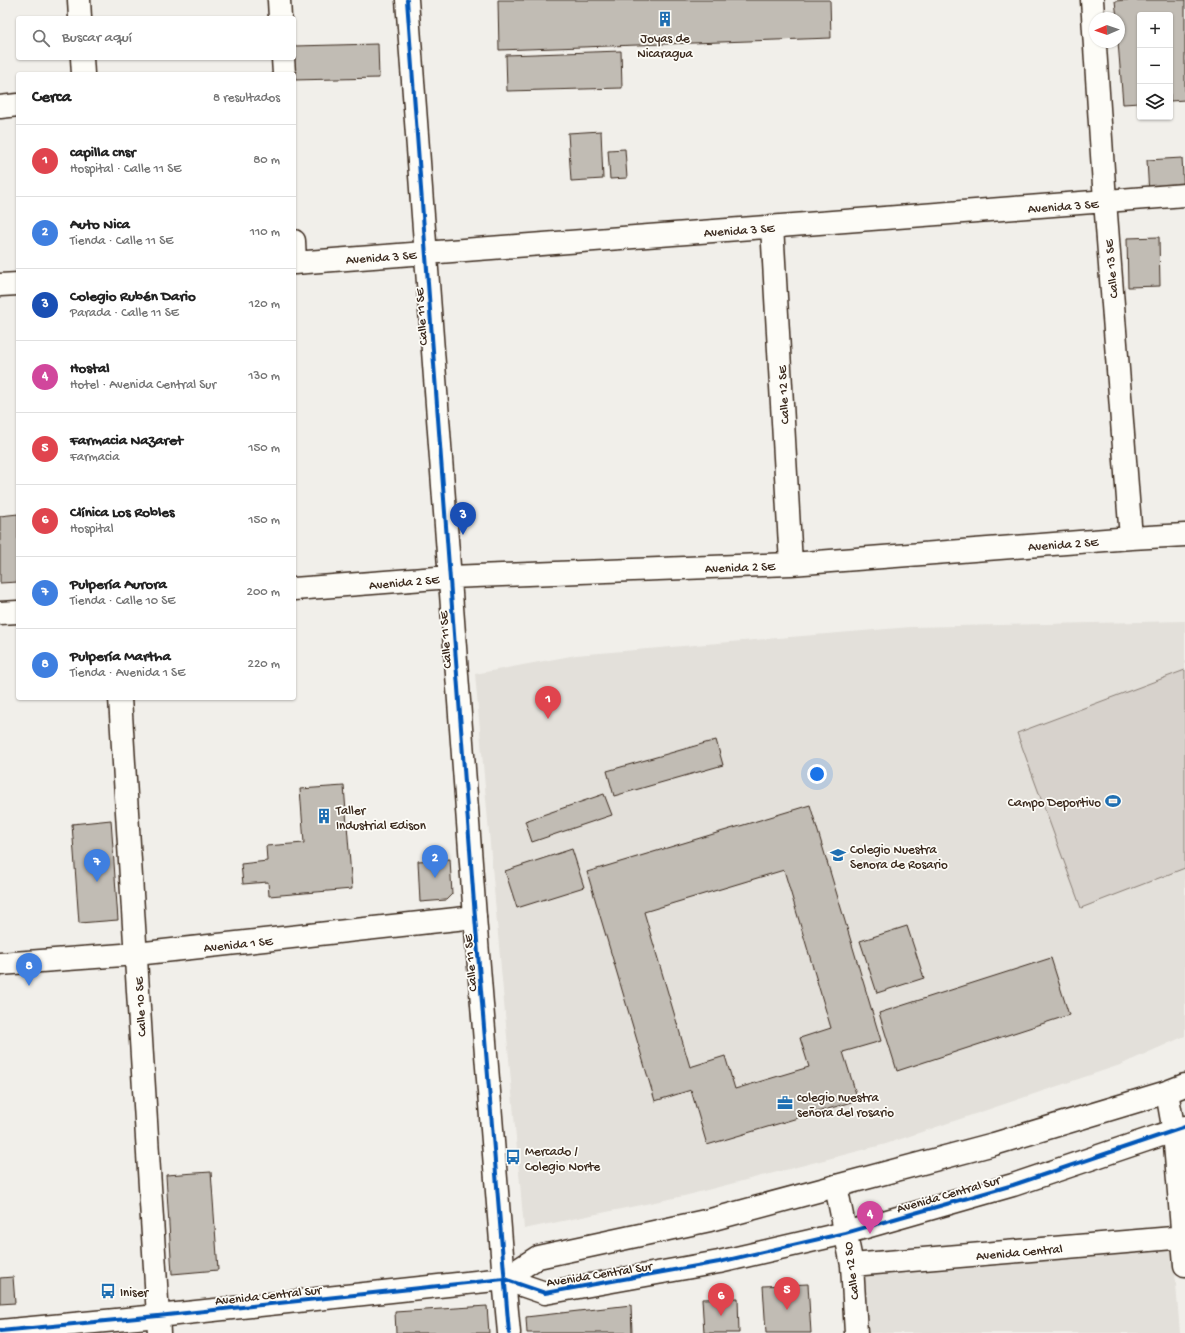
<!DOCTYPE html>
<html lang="es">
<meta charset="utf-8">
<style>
body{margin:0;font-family:"Gochi Hand",sans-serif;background:#f2f2f2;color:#222}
.controls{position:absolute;right:12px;top:12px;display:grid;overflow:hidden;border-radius:4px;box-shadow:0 1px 3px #0004}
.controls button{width:36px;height:36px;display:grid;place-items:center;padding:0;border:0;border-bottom:1px solid #e0e0e0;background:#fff;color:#222;font:20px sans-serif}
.compass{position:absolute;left:1089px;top:12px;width:36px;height:36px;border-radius:50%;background:#fff;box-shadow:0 1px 3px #0004;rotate:268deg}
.you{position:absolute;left:817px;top:774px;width:14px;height:14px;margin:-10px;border:3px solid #fff;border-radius:50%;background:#1a73e8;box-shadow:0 0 0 6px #1a73e833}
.badge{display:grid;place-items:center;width:26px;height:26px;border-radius:50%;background:#1f6fb2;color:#fff;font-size:13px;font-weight:700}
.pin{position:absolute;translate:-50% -33px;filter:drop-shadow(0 1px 2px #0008)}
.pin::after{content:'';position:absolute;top:21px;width:14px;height:12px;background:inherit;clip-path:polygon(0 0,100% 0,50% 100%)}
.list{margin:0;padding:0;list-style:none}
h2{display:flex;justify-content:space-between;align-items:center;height:52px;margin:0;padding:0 16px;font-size:17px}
h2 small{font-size:13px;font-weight:400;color:#767676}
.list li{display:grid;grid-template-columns:26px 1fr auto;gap:12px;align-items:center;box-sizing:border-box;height:72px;padding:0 16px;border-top:1px solid #e0e0e0}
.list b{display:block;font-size:15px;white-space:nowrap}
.list p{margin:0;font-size:13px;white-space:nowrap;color:#767676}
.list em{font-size:13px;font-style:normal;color:#767676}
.icon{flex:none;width:22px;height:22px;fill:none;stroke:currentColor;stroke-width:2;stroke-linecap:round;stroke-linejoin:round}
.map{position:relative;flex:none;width:1185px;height:1333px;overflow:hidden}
.search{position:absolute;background:#fff;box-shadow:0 1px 3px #0004;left:16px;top:16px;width:280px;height:44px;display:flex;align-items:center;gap:10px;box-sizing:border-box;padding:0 14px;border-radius:4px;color:#767676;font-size:15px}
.panel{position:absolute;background:#fff;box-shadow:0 1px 3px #0004;left:16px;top:72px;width:280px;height:628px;border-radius:4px}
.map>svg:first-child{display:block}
</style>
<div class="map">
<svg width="1185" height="1333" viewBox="0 0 1185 1333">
<rect width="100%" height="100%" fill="#f1efea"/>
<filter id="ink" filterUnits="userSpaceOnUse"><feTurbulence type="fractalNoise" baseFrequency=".025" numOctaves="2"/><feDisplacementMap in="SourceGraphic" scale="8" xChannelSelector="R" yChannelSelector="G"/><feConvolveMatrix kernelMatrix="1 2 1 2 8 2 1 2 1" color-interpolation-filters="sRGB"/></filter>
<g filter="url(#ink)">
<path fill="#e3e0da" d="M1185 621V1036L1120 1065 886 1144 684 1196 524 1229 475 674 576 655 911 627Z
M1173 1248 1180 1333H846L843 1274Z"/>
<path fill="#d7d2cc" stroke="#897e75" d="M1185 670V868L1081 908 1017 733Z"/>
<path fill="#c1bcb4" stroke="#3b2a1e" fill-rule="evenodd" d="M498 0H830L831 38 499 50Z
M1126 0H1185V100L1170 101V15H1140V103L1123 104 1118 42 1119 18H1117L1115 1Z
M378 44 379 78 294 80V46Z
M621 51 622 88 507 91 506 55Z
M601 131 603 179 571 181 568 133Z
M625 149 627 178 610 179 608 150Z
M1182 158 1184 193 1149 195 1147 160Z
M1159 237 1160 286 1128 287 1127 238Z
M18 514V582L0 583V516Z
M716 740 723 765 614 796 607 771Z
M344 786 352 889 269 896 268 882 243 884 241 864 267 861 266 846 304 843 300 789Z
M604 794 612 815 532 842 525 821Z
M810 805 881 1041 843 1052 858 1100 707 1145 691 1090 655 1101 587 872ZM784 870 831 1028 800 1038 809 1067 735 1089 725 1056 690 1067 644 912Z
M111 820 118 920 79 923 72 824Z
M572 849 584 887 517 908 505 871Z
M450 859 452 894 446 900 420 902 418 861Z
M907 926 924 978 877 993 860 941Z
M1051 958 1069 1015 897 1071 879 1013Z
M211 1172 218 1270 172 1274 166 1175Z
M13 1277 15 1303 0 1304V1278Z
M808 1284 811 1333H766L763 1286Z
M738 1298 739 1333H704L702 1299Z
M631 1305 632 1333H527L526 1317Z
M487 1306 489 1333H396L395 1312Z"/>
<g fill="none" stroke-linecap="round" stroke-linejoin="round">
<defs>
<path id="street" d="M79 0 80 18
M279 0 280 18
M407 0 475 917
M1092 0 1105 201 1131 538
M82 58 83 74
M283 58 284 74
M0 107 18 105
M772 226 791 564
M294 241 295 262
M294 263 1185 195
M0 285 18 284
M294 589 450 577 791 564 1131 538 1185 535
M0 613 18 612
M120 698 159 1333
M1167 1092 1174 1132 1185 1265
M836 1186 852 1265 856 1333
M852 1265 1185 1237
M504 1279 509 1333"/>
<path id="secondary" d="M0 964 136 954 475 917 504 1279
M504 1279 538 1257 710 1220 836 1186 994 1144 1167 1092 1185 1085
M0 1331 158 1316 504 1279 545 1293 719 1262 845 1233 1013 1185 1185 1127"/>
</defs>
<use href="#street" stroke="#3b2a1e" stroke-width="25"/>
<use href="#secondary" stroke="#3b2a1e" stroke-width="25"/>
<use href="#street" stroke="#fdfcf7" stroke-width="22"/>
<use href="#secondary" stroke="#fdfcf7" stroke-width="22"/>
<defs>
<path id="cycleway" d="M407 0 475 917 509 1333
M0 1331 158 1316 504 1279 545 1293 719 1262 845 1233 1013 1185 1185 1127"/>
</defs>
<use href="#cycleway" stroke="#fdfcf7" stroke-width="6"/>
<use href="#cycleway" stroke="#0057b8" stroke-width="4"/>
</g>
</g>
<defs>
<symbol id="building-bare" viewBox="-9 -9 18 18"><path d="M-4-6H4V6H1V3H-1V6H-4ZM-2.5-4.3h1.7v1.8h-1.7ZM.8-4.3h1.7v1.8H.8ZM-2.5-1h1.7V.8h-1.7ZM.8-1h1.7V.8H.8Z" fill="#1f6fb2" stroke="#fdfcf7" stroke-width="2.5" paint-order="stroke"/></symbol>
<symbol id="stadium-bare" viewBox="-9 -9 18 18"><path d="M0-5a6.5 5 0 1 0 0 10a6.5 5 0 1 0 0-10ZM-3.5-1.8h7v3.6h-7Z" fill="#1f6fb2" stroke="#fdfcf7" stroke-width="2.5" paint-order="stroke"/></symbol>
<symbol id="university-bare" viewBox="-9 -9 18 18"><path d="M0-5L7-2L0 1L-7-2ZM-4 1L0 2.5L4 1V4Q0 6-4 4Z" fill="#1f6fb2" stroke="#fdfcf7" stroke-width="2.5" paint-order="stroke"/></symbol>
<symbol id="office-bare" viewBox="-9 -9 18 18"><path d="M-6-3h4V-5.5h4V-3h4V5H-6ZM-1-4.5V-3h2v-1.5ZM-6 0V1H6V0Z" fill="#1f6fb2" stroke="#fdfcf7" stroke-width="2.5" paint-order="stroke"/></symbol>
<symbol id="bus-bare" viewBox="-9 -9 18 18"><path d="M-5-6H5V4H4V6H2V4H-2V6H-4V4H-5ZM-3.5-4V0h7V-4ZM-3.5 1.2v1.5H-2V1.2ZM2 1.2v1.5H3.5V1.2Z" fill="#1f6fb2" stroke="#fdfcf7" stroke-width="2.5" paint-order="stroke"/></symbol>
</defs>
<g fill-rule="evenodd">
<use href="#building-bare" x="654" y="8" width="22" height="22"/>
<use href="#stadium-bare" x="1102" y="790" width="22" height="22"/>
<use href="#building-bare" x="313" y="805" width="22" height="22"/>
<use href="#university-bare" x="827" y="844" width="22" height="22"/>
<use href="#office-bare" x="774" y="1092" width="22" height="22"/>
<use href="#bus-bare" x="502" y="1146" width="22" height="22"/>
<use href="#bus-bare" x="97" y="1280" width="22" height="22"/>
</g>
<g text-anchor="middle" stroke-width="3.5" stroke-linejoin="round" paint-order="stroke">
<g font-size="13" fill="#3b2a1e" stroke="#fdfcf7" text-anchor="start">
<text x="665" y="42" text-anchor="middle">Joyas de<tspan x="665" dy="15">Nicaragua</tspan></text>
<text x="1101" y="806" text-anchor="end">Campo Deportivo</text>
<text x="336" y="814">Taller<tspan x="336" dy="15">Industrial Edison</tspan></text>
<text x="850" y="853">Colegio Nuestra<tspan x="850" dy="15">Senora de Rosario</tspan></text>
<text x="797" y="1101">colegio nuestra<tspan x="797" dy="15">señora del rosario</tspan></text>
<text x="525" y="1155">Mercado /<tspan x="525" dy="15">Colegio Norte</tspan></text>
<text x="120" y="1296">Iniser</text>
</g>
<g font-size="13" fill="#3b2a1e" stroke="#fdfcf7">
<text transform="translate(1063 205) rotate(-4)" y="5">Avenida 3 SE</text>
<text transform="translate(739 229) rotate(-4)" y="5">Avenida 3 SE</text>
<text transform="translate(381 256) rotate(-4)" y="5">Avenida 3 SE</text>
<text transform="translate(1110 269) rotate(-95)" y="5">Calle 13 SE</text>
<text transform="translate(420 317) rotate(-94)" y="5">Calle 11 SE</text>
<text transform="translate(782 395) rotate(-93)" y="5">Calle 12 SE</text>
<text transform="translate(1063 543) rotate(-4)" y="5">Avenida 2 SE</text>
<text transform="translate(740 566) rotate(-2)" y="5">Avenida 2 SE</text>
<text transform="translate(404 581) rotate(-5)" y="5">Avenida 2 SE</text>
<text transform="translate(444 640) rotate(-94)" y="5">Calle 11 SE</text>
<text transform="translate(238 943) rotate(-6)" y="5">Avenida 1 SE</text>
<text transform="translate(469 963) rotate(-95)" y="5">Calle 11 SE</text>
<text transform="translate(139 1007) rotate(-93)" y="5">Calle 10 SE</text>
<text transform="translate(948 1193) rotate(-16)" y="5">Avenida Central Sur</text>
<text transform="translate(1019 1251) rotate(-5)" y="5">Avenida Central</text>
<text transform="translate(850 1271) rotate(-97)" y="5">Calle 12 SO</text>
<text transform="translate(599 1273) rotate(-9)" y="5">Avenida Central Sur</text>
<text transform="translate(268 1294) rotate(-6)" y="5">Avenida Central Sur</text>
</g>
</g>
</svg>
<div class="controls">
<button>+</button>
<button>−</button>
<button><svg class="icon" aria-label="layers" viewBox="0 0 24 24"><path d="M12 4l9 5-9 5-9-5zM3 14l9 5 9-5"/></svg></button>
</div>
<svg class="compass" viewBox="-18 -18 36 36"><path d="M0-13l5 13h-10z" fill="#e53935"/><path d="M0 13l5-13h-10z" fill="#767676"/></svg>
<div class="you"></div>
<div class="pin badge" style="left:548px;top:719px;background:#e0444e">1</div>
<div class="pin badge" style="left:435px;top:878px;background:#3f7fe0">2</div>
<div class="pin badge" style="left:463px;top:535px;background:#1a4fb4">3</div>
<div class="pin badge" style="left:870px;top:1234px;background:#d1479c">4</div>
<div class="pin badge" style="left:787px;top:1310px;background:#e0444e">5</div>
<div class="pin badge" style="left:721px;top:1316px;background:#e0444e">6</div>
<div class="pin badge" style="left:97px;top:882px;background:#3f7fe0">7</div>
<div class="pin badge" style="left:29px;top:986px;background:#3f7fe0">8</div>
<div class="search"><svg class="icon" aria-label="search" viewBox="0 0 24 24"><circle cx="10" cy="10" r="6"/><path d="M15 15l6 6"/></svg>Buscar aquí</div>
<section class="panel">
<h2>Cerca<small>8 resultados</small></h2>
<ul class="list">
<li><span class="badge" style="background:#e0444e">1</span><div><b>capilla cnsr</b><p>Hospital · Calle 11 SE</p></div><em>80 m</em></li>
<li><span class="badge" style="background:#3f7fe0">2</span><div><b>Auto Nica</b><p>Tienda · Calle 11 SE</p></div><em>110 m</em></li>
<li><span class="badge" style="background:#1a4fb4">3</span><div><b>Colegio Rubén Dario</b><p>Parada · Calle 11 SE</p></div><em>120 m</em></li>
<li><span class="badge" style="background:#d1479c">4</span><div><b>Hostal</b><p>Hotel · Avenida Central Sur</p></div><em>130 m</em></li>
<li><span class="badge" style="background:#e0444e">5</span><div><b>Farmacia Nazaret</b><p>Farmacia</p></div><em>150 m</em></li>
<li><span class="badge" style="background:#e0444e">6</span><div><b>Clínica Los Robles</b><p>Hospital</p></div><em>150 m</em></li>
<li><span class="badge" style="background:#3f7fe0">7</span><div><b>Pulpería Aurora</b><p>Tienda · Calle 10 SE</p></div><em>200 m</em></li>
<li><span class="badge" style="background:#3f7fe0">8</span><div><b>Pulpería Martha</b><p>Tienda · Avenida 1 SE</p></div><em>220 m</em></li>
</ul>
</section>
</div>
